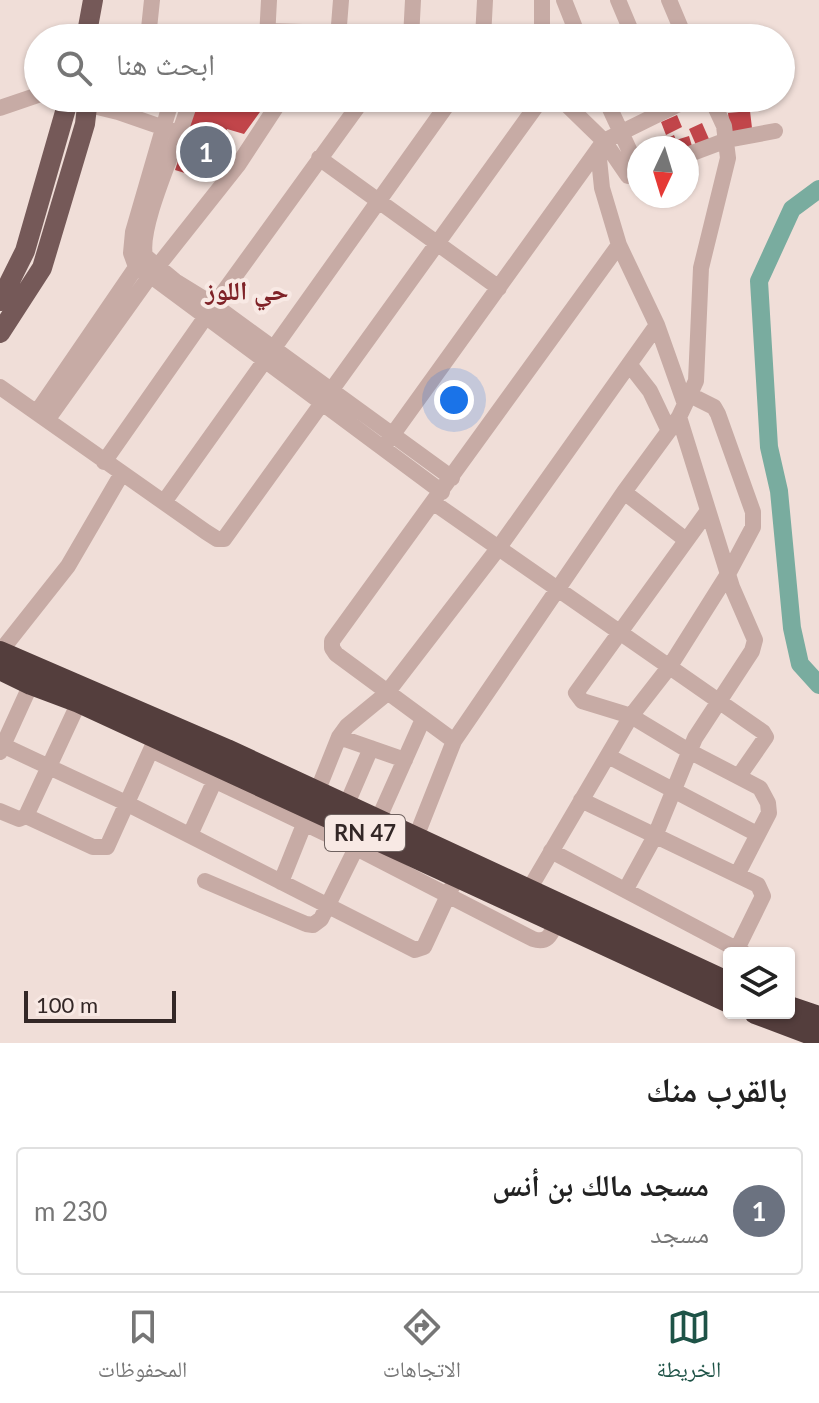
<!DOCTYPE html>
<html lang="ar">
<meta charset="utf-8">
<style>
body{margin:0;font-family:Lato,"Noto Naskh Arabic",sans-serif;background:#f2f2f2;color:#222;direction:rtl}
.controls{position:absolute;right:24px;bottom:24px;display:grid;overflow:hidden;border-radius:8px;box-shadow:0 2px 6px #0004}
.controls button{width:72px;height:72px;display:grid;place-items:center;padding:0;border:0;border-bottom:2px solid #e0e0e0;background:#fff;color:#222;font:40px sans-serif}
.compass{position:absolute;left:627px;top:136px;width:72px;height:72px;border-radius:50%;background:#fff;box-shadow:0 2px 6px #0004;rotate:184deg}
.scale{position:absolute;left:24px;bottom:20px;width:152px;box-sizing:border-box;padding-left:8px;border:4px solid #332726;border-top:0;font-size:22px;line-height:28px;white-space:nowrap;color:#332726;-webkit-text-stroke:6px #f8e9e4;paint-order:stroke}
.you{position:absolute;left:454px;top:400px;width:28px;height:28px;margin:-20px;border:6px solid #fff;border-radius:50%;background:#1a73e8;box-shadow:0 0 0 12px #1a73e833}
.badge{display:grid;place-items:center;width:52px;height:52px;border-radius:50%;background:#1e5347;color:#fff;font-size:26px;font-weight:700}
.pin{position:absolute;translate:-50% -50%;border:4px solid #fff;box-shadow:0 2px 8px #0006}
.list{margin:0;padding:0;list-style:none}
h2{display:flex;justify-content:space-between;align-items:center;height:104px;margin:0;padding:0 32px;font-size:34px}
h2 small{font-size:26px;font-weight:400;color:#767676}
.list li{display:grid;grid-template-columns:52px 1fr auto;gap:24px;align-items:center;box-sizing:border-box;height:128px;margin:0 16px 16px;padding:0 16px;border:2px solid #e0e0e0;border-radius:8px}
.list b{display:block;font-size:30px;white-space:nowrap}
.list p{margin:0;font-size:26px;white-space:nowrap;color:#767676}
.list em{font-size:26px;font-style:normal;color:#767676}
.icon{flex:none;width:44px;height:44px;fill:none;stroke:currentColor;stroke-width:2;stroke-linecap:round;stroke-linejoin:round}
.map{position:relative;flex:none;width:819px;height:1043px;overflow:hidden;direction:ltr}
.search{position:absolute;background:#fff;box-shadow:0 2px 6px #0004;left:24px;right:24px;top:24px;height:88px;display:flex;align-items:center;gap:20px;box-sizing:border-box;padding:0 28px;border-radius:44px;color:#767676;font-size:30px}
.sheet{height:248px;background:#fff}
nav{display:flex;justify-content:space-around;align-items:center;box-sizing:border-box;height:112px;border-top:2px solid #e0e0e0;background:#fff;font-size:22px;color:#767676}
nav a{display:grid;justify-items:center;gap:4px}
nav .on{color:#1e5347}
.map>svg:first-child{display:block}
</style>
<div class="map">
<svg width="819" height="1043" viewBox="0 0 819 1043">
<rect width="100%" height="100%" fill="#f0ded8"/>
<g fill="none" stroke-linecap="round" stroke-linejoin="round">
<path stroke="#79ac9f" stroke-width="18" d="M819 189 792 209 759 281 769 447 779 491 792 628 800 664 819 685"/>
</g>
<path fill="#c1454a" d="M199 98H270L244 134 227 129 211 181 175 170Z
M750 111 752 128 730 133 728 113Z
M677 115 682 127 666 135 661 122Z
M702 123 709 139 696 145 689 129Z
M674 135 676 140 689 136 692 146 672 148 668 138Z"/>
<g fill="none" stroke-linecap="round" stroke-linejoin="round">
<path stroke="#c7aba5" stroke-width="16" d="M564 0 579 38
M618 0 634 38
M669 0 685 38
M267 31 339 33
M148 38 152 0
M267 38 269 0
M338 38 341 0
M411 38 413 0
M483 38 485 0
M542 38V0
M554 38 576 30
M172 98 133 232 131 253 135 264 442 492
M191 98C182 135 138 223 145 256L175 281 214 305 452 478
M564 98 568 106 604 141 628 176
M605 98 639 171
M77 102 118 112 173 131
M0 108 38 95
M598 149 602 188 619 245 657 325 685 404
M687 155 727 140 775 131
M319 158 499 288
M629 364 650 391 669 431
M0 387 206 532 217 539H224L542 98
M37 412 141 260
M47 420 150 276 238 165 282 98
M388 441 604 141 691 98
M104 462 214 305 364 98
M624 492 686 540
M164 502 452 98
M434 503 763 732 766 737 739 776
M707 512 576 693 582 701 631 716 689 751 760 788 768 803 769 813 738 873
M0 652 68 566 121 475
M339 737 405 760
M454 741 336 654 332 648V641L619 245
M0 744 126 803 415 950 424 947 457 876
M151 750 356 848 533 939C548 944 551 934 556 923
M0 752 31 684
M608 756 757 834
M581 800 758 885 763 896 737 949
M346 806 371 748
M0 811 19 819 26 816 79 702
M26 816 93 847H107L154 743
M378 820 423 719
M190 835 219 771
M416 837 454 741 624 492 679 417 696 381 701 268 728 158 724 126 711 98
M551 851 744 953
M205 881 306 924 313 925 321 919 356 848
M281 882 339 737 347 726 386 694 500 546 657 325
M626 889 655 836 695 738 752 651 755 640 732 587 679 417
M524 898 631 716 670 666 728 574 753 527V512L718 414 714 407 690 395"/>
<path stroke="#755958" stroke-width="20" d="M86 38 93 0
M0 301 25 251 69 98
M0 333 42 268 85 124 88 98"/>
<path stroke="#543e3d" stroke-width="22" d="M0 652 227 750 729 983
M0 669 31 684 79 702 729 1002
M789 1007 819 1017
M755 1013 819 1037"/>
</g>
<g text-anchor="middle" stroke-width="8" stroke-linejoin="round" paint-order="stroke">
<rect fill="#f8e9e4" stroke="#6e615f" stroke-width="2" x="325" y="815" width="80" height="36" rx="6"/>
<g font-size="22" font-weight="bold" fill="#332726">
<text x="365" y="841">RN 47</text>
</g>
<g font-size="26" font-weight="bold" fill="#7f2227" stroke="#f8e9e4">
<text x="247" y="300">حي اللوز</text>
</g>
</g>
</svg>
<div class="controls">
<button><svg class="icon" aria-label="layers" viewBox="0 0 24 24"><path d="M12 4l9 5-9 5-9-5zM3 14l9 5 9-5"/></svg></button>
</div>
<svg class="compass" viewBox="-18 -18 36 36"><path d="M0-13l5 13h-10z" fill="#e53935"/><path d="M0 13l5-13h-10z" fill="#767676"/></svg>
<div class="scale">100 m</div>
<div class="you"></div>
<div class="pin badge" style="left:206px;top:152px;background:#6b7280">1</div>
<div class="search"><svg class="icon" aria-label="search" viewBox="0 0 24 24"><circle cx="10" cy="10" r="6"/><path d="M15 15l6 6"/></svg>ابحث هنا</div>
</div>
<section class="sheet">
<h2>بالقرب منك<small></small></h2>
<ul class="list">
<li><span class="badge" style="background:#6b7280">1</span><div><b>مسجد مالك بن أنس</b><p>مسجد</p></div><em>230 m</em></li>
</ul>
</section>
<nav>
<a class="on"><svg class="icon" aria-label="map" viewBox="0 0 24 24"><path d="M3 6l6-2 6 2 6-2v14l-6 2-6-2-6 2zM9 4v14M15 6v14"/></svg>الخريطة</a>
<a><svg class="icon" aria-label="directions" viewBox="0 0 24 24"><path d="M12 3l9 9-9 9-9-9zM9 14v-3h6M13 9l2 2-2 2"/></svg>الاتجاهات</a>
<a><svg class="icon" aria-label="saved" viewBox="0 0 24 24"><path d="M7 4h10v16l-5-4-5 4z"/></svg>المحفوظات</a>
</nav>
